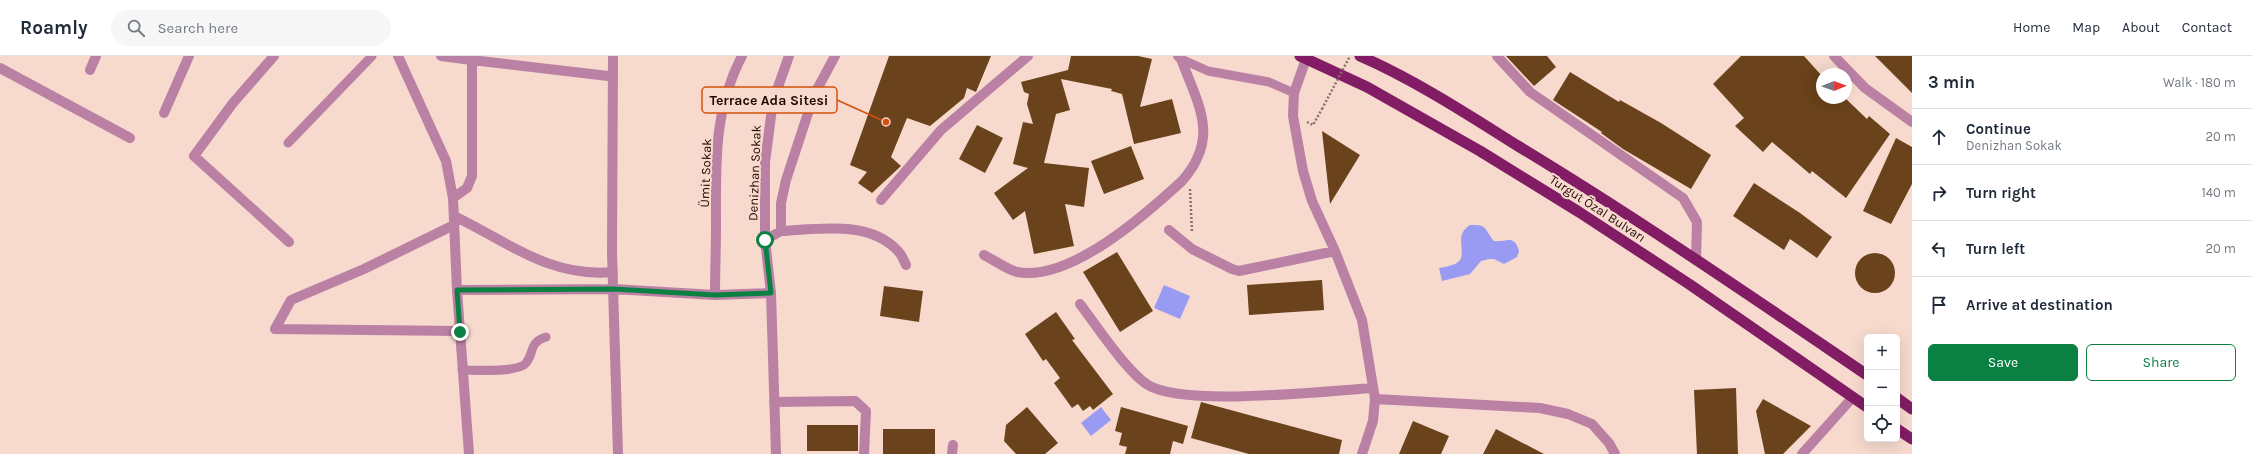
<!DOCTYPE html>
<meta charset="utf-8">
<style>
body{margin:0;font-family:Karla,sans-serif;background:#f6f6f7;color:#1f2937}
.controls{position:absolute;right:12px;bottom:12px;display:grid;overflow:hidden;border-radius:6px;box-shadow:0 4px 16px #0002}
.controls button{width:36px;height:36px;display:grid;place-items:center;padding:0;border:0;border-bottom:1px solid #e0e1e3;background:#fff;color:#1f2937;font:20px sans-serif}
.compass{position:absolute;left:1816px;top:12px;width:36px;height:36px;border-radius:50%;background:#fff;box-shadow:0 4px 16px #0002;rotate:89deg}
.stop{position:absolute;width:12px;height:12px;margin:-9px;border:3px solid #0b8043;border-radius:50%;background:#fff}
.stop.end{background:#0b8043;border-color:#fff;box-shadow:0 1px 4px #0008}
.list{margin:0;padding:0;list-style:none}
h2{display:flex;justify-content:space-between;align-items:center;height:52px;margin:0;padding:0 16px;font-size:17px}
h2 small{font-size:13px;font-weight:400;color:#747a83}
.list li{display:grid;grid-template-columns:26px 1fr auto;gap:12px;align-items:center;box-sizing:border-box;height:56px;padding:0 16px;border-top:1px solid #e0e1e3}
.list b{display:block;font-size:15px;white-space:nowrap}
.list p{margin:0;font-size:13px;white-space:nowrap;color:#747a83}
.list em{font-size:13px;font-style:normal;color:#747a83}
.actions{display:flex;gap:8px;padding:12px 16px}
.actions a{flex:1;padding:9px 0;border:1px solid #0b8043;border-radius:6px;text-align:center;font-size:14px;color:#0b8043}
.actions .main{background:#0b8043;color:#fff}
.icon{flex:none;width:22px;height:22px;fill:none;stroke:currentColor;stroke-width:2;stroke-linecap:round;stroke-linejoin:round}
.map{position:relative;flex:none;width:1912px;height:398px;overflow:hidden}
header{display:flex;align-items:center;gap:24px;box-sizing:border-box;height:56px;padding:0 20px;background:#fff;border-bottom:1px solid #e0e1e3}
header strong{font-size:19px}
nav{display:flex;gap:22px;margin-inline-start:auto;font-size:14px}
.search{width:280px;height:36px;background:#f6f6f7;display:flex;align-items:center;gap:10px;box-sizing:border-box;padding:0 14px;border-radius:22px;color:#747a83;font-size:15px}
main{display:flex}
aside{flex:1;background:#fff}
.map>svg:first-child{display:block}
</style>
<header>
<strong>Roamly</strong>
<div class="search"><svg class="icon" aria-label="search" viewBox="0 0 24 24"><circle cx="10" cy="10" r="6"/><path d="M15 15l6 6"/></svg>Search here</div>
<nav><a>Home</a><a>Map</a><a>About</a><a>Contact</a></nav>
</header>
<main>
<div class="map">
<svg width="1912" height="398" viewBox="0 0 1912 398">
<rect width="100%" height="100%" fill="#f7d9ce"/>
<path fill="#999bf3" d="M1470 169C1488 168 1484 173 1494 185 1506 187 1514 177 1519 195L1517 201 1504 208 1494 203H1489L1481 205 1470 218 1442 225 1439 212C1444 211 1450 210 1455 208 1471 201 1451 180 1470 169Z
M1164 229 1190 240 1180 263 1154 252Z
M1101 351 1111 364 1091 380 1081 367Z"/>
<path fill="#6a421b" d="M889 0H991L976 36 967 32 964 42 930 70 907 62 891 101 901 110 872 137 858 127 867 116 850 109Z
M1071 0H1138L1152 3 1140 51 1172 43 1181 77 1134 88 1122 38 1111 35 1112 33 1061 23 1070 54 1056 58 1044 107 1089 112 1084 151 1065 148 1074 190 1034 198 1025 155 1013 164 994 137 1028 112 1013 108 1023 66 1033 68 1027 48 1029 38 1024 36 1021 26 1068 14Z
M1506 0H1547L1556 11 1534 30Z
M1741 0H1804L1822 20V42H1845L1867 63 1869 60 1890 78 1846 142 1812 115 1810 118 1772 86 1763 96 1735 70 1744 62 1713 28Z
M1875 0H1912V37Z
M1570 16 1619 46 1620 44 1661 67 1711 99 1691 133 1623 93 1601 77 1602 76 1553 44Z
M977 69 1003 82 985 117 959 103Z
M1322 75 1360 99 1330 148Z
M1896 82 1912 91V128L1891 168 1863 155Z
M1131 90 1144 123 1104 138 1091 105Z
M1754 127 1800 157 1832 181 1817 202 1790 183 1784 194 1733 160Z
M1117 196 1153 255 1120 276 1083 216Z
M1855 217a20 20 0 1 1 40 0a20 20 0 1 1-40 0Z
M1322 224 1324 254 1249 259 1247 229Z
M884 230 923 235 919 266 880 260Z
M1056 256 1075 283 1072 284 1113 338 1093 354 1090 350 1083 355 1078 348 1072 352 1054 327 1060 322 1046 303 1043 305 1025 278Z
M1736 332 1738 398H1697L1694 334Z
M1763 343 1811 370 1783 398H1765L1756 355Z
M1201 346 1342 384 1339 398H1249L1191 382Z
M1027 351 1058 387 1045 398H1016L1004 385 1006 369Z
M1121 351 1188 370 1183 388 1173 385 1170 398H1125L1127 391 1119 389 1122 377 1115 375Z
M1413 365 1449 380 1441 398H1399Z
M807 369H858V395H807Z
M883 373H935V398H883Z
M1496 373 1544 398H1483Z"/>
<g fill="none" stroke-linecap="round" stroke-linejoin="round">
<path stroke="#8b7067" stroke-width="2.5" stroke-dasharray="2 2" stroke-linecap="butt" d="M1307 66 1313 69 1322 53
M1190 133 1192 176"/>
<path stroke="#ba81a4" stroke-width="9" d="M1181 3 1208 15 1269 26 1294 37
M288 87 372 0
M462 314C476 314 518 317 526 307 535 296 528 287 546 281"/>
<path stroke="#ba81a4" stroke-width="10" d="M274 0 233 47 194 100 289 186
M398 0 446 105 453 142 457 234 469 398
M441 0 472 4V120L467 132 453 142
M613 0 612 196 618 398
M1497 0 1530 36 1683 142 1697 166 1696 204
M1834 0 1865 32 1912 66
M1306 3 1294 37 1293 60 1303 115 1312 145 1335 195 1362 264 1375 343 1373 365 1362 398
M472 4 608 20
M0 12 130 82
M90 14 96 0
M164 57 189 0
M881 144 941 74 1028 0
M454 160C508 186 550 222 613 216
M454 169 364 213 291 244 275 273 460 275
M1169 174 1192 193 1232 213 1239 215 1335 195
M781 175C819 173 870 164 898 195 902 199 904 205 906 209
M765 184 781 175V147L786 124 814 39 835 0
M984 199C994 204 1006 213 1017 216 1070 226 1145 159 1182 125 1220 82 1199 50 1181 3L1178 0
M457 234 614 233 715 239 771 237
M715 239C715 216 716 192 716 169 716 109 713 55 742 0
M1080 248C1096 269 1127 316 1148 329 1184 351 1325 335 1373 332
M1375 343 1540 352 1568 358 1592 368 1609 387 1615 398
M774 346 855 345 866 355 864 398
M776 398 771 237 765 184V106L773 45 789 0
M952 398 953 389
M1802 398 1853 341"/>
<path stroke="#821c65" stroke-width="11" d="M1300 0 1367 31 1480 95 1579 156 1689 228 1867 351
M1360 0C1415 24 1467 58 1518 90 1637 162 1752 241 1867 319
M1897 342 1912 353
M1897 373 1912 383"/>
<path stroke="#8b7067" stroke-width="2.5" stroke-dasharray="2 2" stroke-linecap="butt" d="M1322 53 1350 0"/>
</g>
<g fill="none" stroke-linecap="round" stroke-linejoin="round">
<path stroke="#0b8043" stroke-width="5" d="M460 276 457 234 614 233 715 239 771 237 765 184"/>
</g>
<g text-anchor="middle" stroke-width="4" stroke-linejoin="round" paint-order="stroke">
<g font-size="13" fill="#210902" stroke="#f7d9ce">
<text transform="translate(705 117) rotate(-88)" y="5">Ümit Sokak</text>
<text transform="translate(754 117) rotate(-88)" y="5">Denizhan Sokak</text>
<text transform="translate(1598 152) rotate(33)" y="5">Turgut Özal Bulvarı</text>
</g>
</g>
<path fill="none" stroke="#d4510b" stroke-width="1.5" d="M886 66L837 44"/>
<circle fill="#d4510b" stroke="#f7d9ce" stroke-width="1.5" cx="886" cy="66" r="4"/>
<rect fill="#f7d9ce" stroke="#d4510b" stroke-width="1.5" x="702" y="31" width="135" height="26" rx="4"/>
<g font-size="14" text-anchor="middle" font-weight="bold" fill="#210902">
<text x="769" y="49">Terrace Ada Sitesi</text>
</g>
</svg>
<div class="controls">
<button>+</button>
<button>−</button>
<button><svg class="icon" aria-label="locate" viewBox="0 0 24 24"><circle cx="12" cy="12" r="6"/><path d="M12 2v4M12 18v4M2 12h4M18 12h4"/></svg></button>
</div>
<svg class="compass" viewBox="-18 -18 36 36"><path d="M0-13l5 13h-10z" fill="#e53935"/><path d="M0 13l5-13h-10z" fill="#747a83"/></svg>
<div class="stop" style="left:765px;top:184px"></div>
<div class="stop end" style="left:460px;top:276px"></div>
</div>
<aside>
<h2>3 min<small>Walk · 180 m</small></h2>
<ul class="list">
<li><svg class="icon" aria-label="ahead" viewBox="0 0 24 24"><path d="M12 20V5M6 11l6-6 6 6"/></svg><div><b>Continue</b><p>Denizhan Sokak</p></div><em>20 m</em></li>
<li><svg class="icon" aria-label="right" viewBox="0 0 24 24"><path d="M7 20v-9h11M14 6l5 5-5 5"/></svg><div><b>Turn right</b></div><em>140 m</em></li>
<li><svg class="icon" aria-label="left" viewBox="0 0 24 24"><path d="M17 20v-9H6M10 6l-5 5 5 5"/></svg><div><b>Turn left</b></div><em>20 m</em></li>
<li><svg class="icon" aria-label="arrive" viewBox="0 0 24 24"><path d="M6 21V4h12l-3 4 3 4H6"/></svg><div><b>Arrive at destination</b></div></li>
</ul>
<div class="actions"><a class="main">Save</a><a>Share</a></div>
</aside>
</main>
